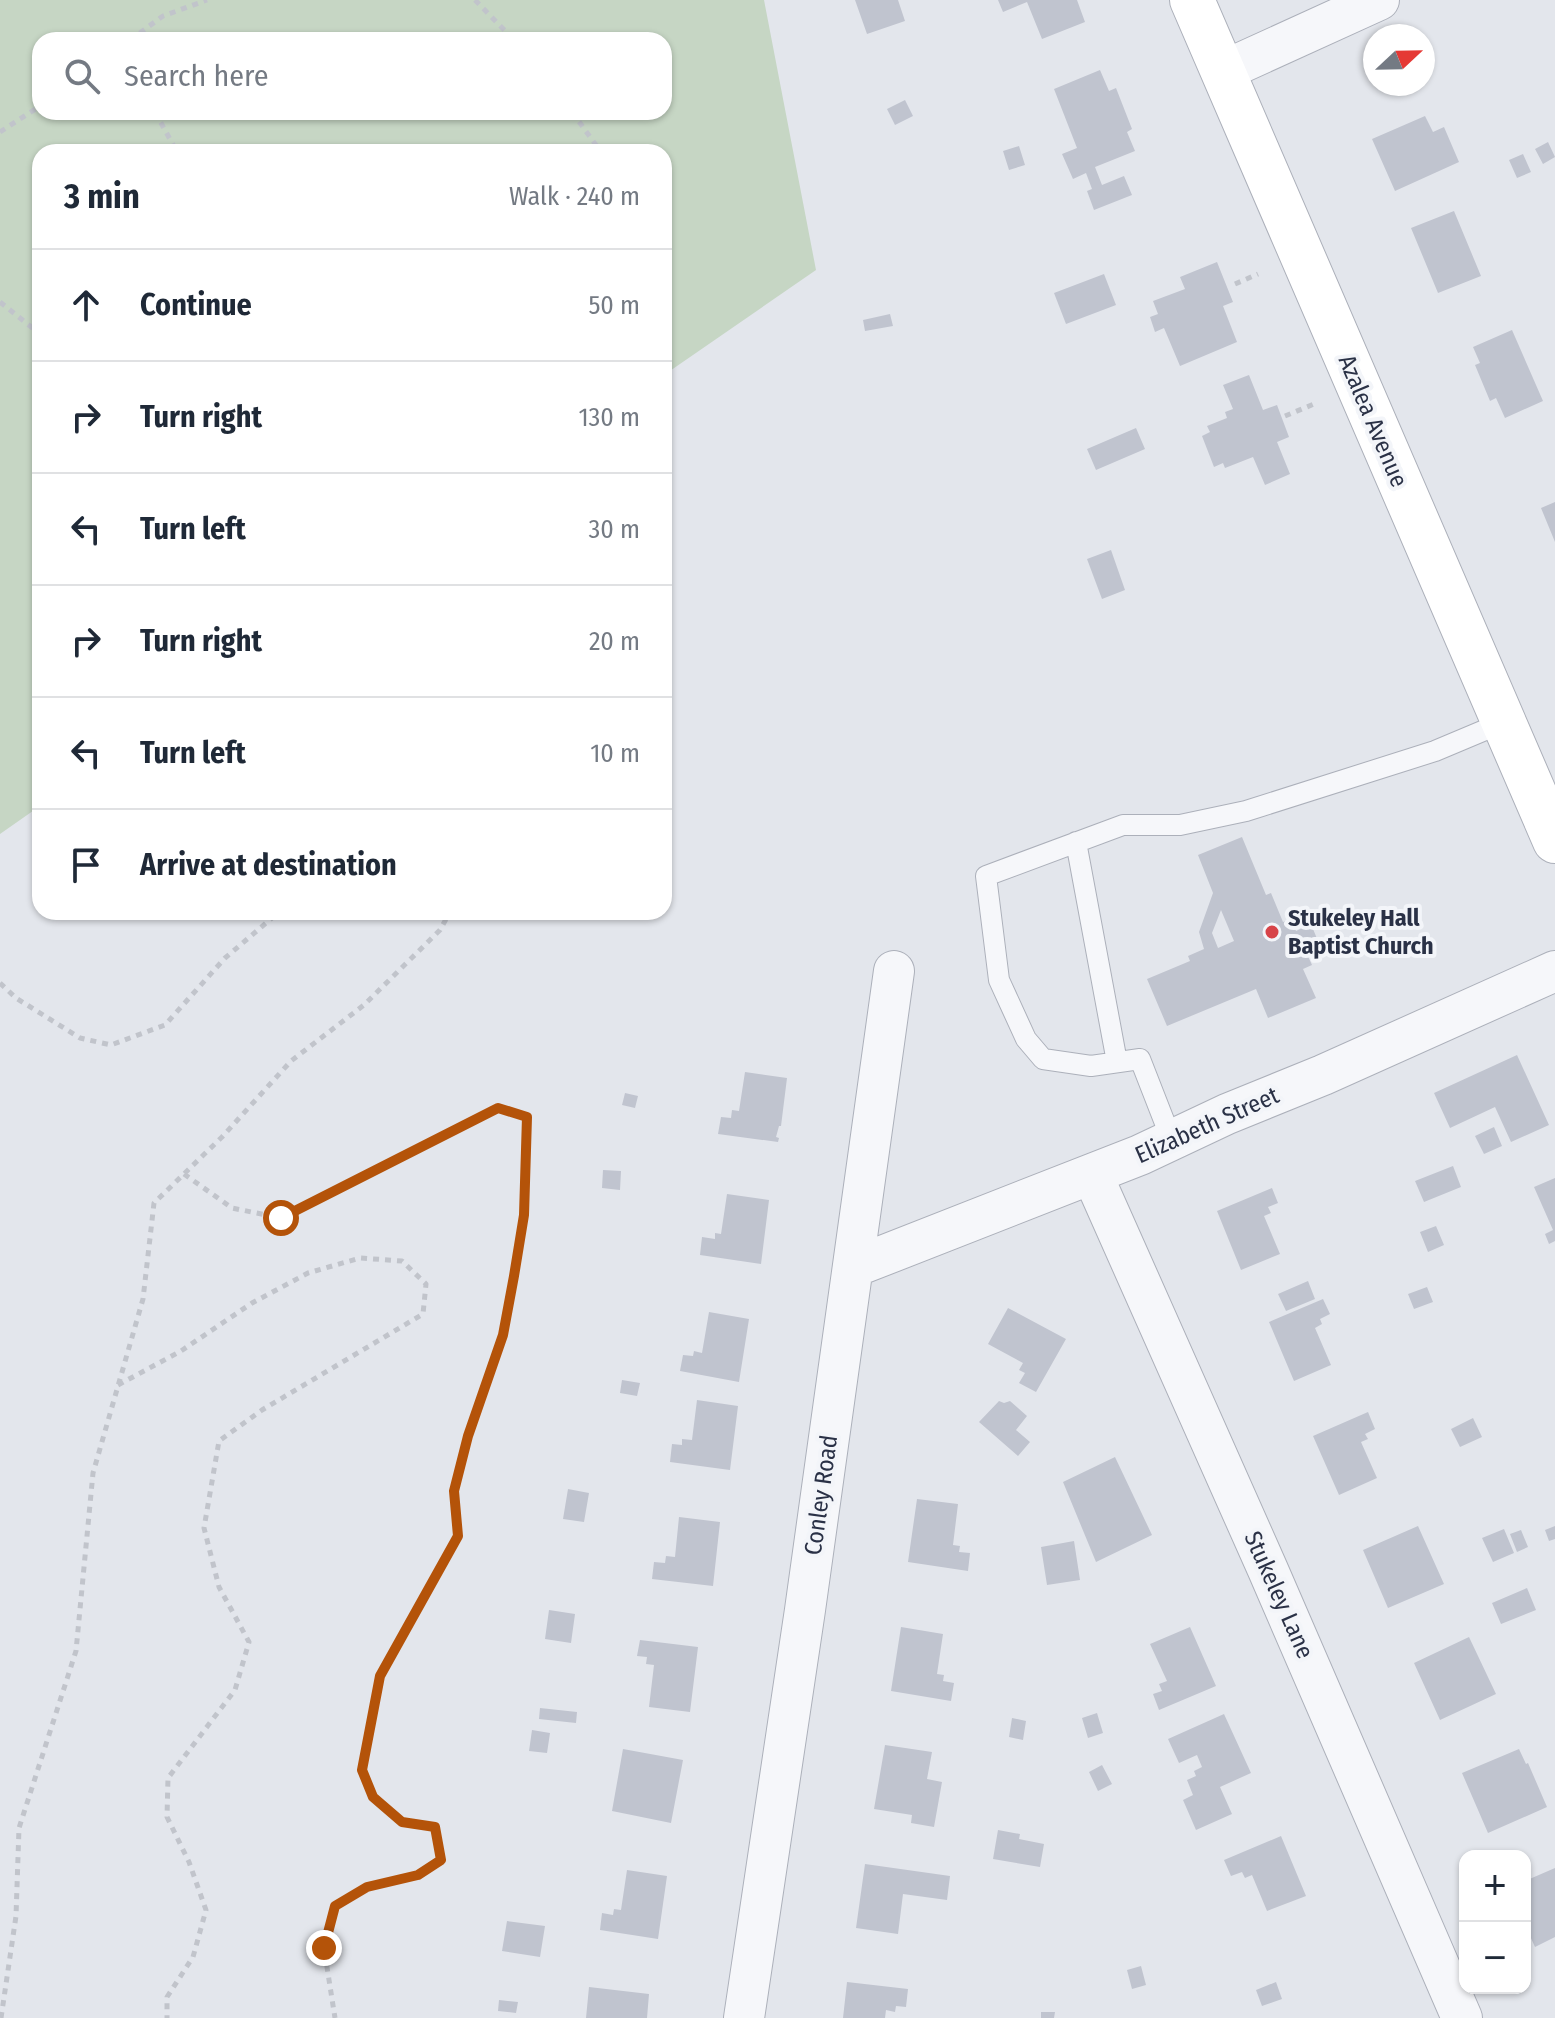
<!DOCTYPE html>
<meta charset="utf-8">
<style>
body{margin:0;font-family:"Fira Sans Condensed",sans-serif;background:#f6f6f7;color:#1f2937}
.controls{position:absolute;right:24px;bottom:24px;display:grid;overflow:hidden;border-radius:16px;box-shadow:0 2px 6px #0004}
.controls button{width:72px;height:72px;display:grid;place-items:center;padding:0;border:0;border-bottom:2px solid #e0e1e3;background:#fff;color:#1f2937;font:40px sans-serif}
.compass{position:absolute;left:1363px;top:24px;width:72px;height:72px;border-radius:50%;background:#fff;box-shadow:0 2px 6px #0004;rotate:68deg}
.stop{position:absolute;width:24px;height:24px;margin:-18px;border:6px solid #b45309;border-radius:50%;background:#fff}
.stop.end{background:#b45309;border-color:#fff;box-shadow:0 2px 8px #0008}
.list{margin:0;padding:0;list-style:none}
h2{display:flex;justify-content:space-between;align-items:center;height:104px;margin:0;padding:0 32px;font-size:34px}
h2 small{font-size:26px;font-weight:400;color:#747a83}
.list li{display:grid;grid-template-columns:52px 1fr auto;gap:24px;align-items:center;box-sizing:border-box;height:112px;padding:0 32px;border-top:2px solid #e0e1e3}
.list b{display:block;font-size:30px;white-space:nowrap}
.list em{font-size:26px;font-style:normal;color:#747a83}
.icon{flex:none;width:44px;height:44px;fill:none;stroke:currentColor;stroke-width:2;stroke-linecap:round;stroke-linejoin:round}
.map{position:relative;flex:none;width:1555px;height:2018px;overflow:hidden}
.search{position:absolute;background:#fff;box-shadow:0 2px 6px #0004;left:32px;top:32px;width:640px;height:88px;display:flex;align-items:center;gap:20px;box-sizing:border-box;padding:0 28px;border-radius:24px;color:#747a83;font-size:30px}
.panel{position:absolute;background:#fff;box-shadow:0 2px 6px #0004;left:32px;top:144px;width:640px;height:776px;border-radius:24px}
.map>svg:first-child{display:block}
</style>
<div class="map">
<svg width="1555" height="2018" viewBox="0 0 1555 2018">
<rect width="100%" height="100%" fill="#e3e6ec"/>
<path fill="#c6d6c4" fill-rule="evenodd" d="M0 0H764L816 270 664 375V152H40V806L0 834ZM40 40H664V112H40Z"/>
<path fill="#c0c4cf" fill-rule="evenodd" d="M855 0H898L905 21 867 34Z
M998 0H1077L1085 22 1042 39 1027 2 1003 12Z
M1100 70 1109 91 1116 88 1132 129 1127 132 1135 151 1095 167 1102 185 1124 176 1132 195 1094 210 1087 191 1092 189 1086 173 1073 179 1062 154 1077 148 1054 89Z
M905 100 913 116 895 125 887 109Z
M1425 116 1433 132 1444 127 1459 162 1395 191 1372 139Z
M1548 142 1555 157 1543 164 1535 149Z
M1019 146 1025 165 1009 170 1003 151Z
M1523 154 1531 172 1517 178 1509 160Z
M1454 211 1481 276 1438 293 1411 228Z
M1217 262 1233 302 1223 306 1237 342 1180 366 1164 328 1155 332 1150 317 1158 314 1153 301 1185 289 1180 277Z
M1104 274 1116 305 1066 324 1054 293Z
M890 314 893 326 865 331 863 320Z
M1512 330 1543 401 1505 418 1496 398 1490 401 1475 365 1480 363 1473 347Z
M1249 375 1263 410 1277 405 1289 437 1277 442 1290 474 1265 485 1253 457 1225 468 1223 463 1214 467 1202 436 1210 432 1207 426 1227 418 1225 412 1233 409 1223 385Z
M1136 428 1145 449 1096 470 1087 449Z
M1555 502V542L1541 508Z
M1111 550 1125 590 1102 599 1087 559Z
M1242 837 1266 895 1271 893 1283 922 1291 919 1296 931 1311 924 1320 946 1306 952 1312 965 1303 969 1316 998 1268 1018 1256 989 1167 1026 1147 979 1190 961 1188 956 1204 949 1199 932 1213 893 1198 855ZM1221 910 1234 941 1218 948 1212 933Z
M1517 1055 1549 1125 1511 1142 1495 1107 1450 1128 1434 1093Z
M745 1072 787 1078 781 1126H779L776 1137 779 1138 778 1142 718 1134 721 1117 731 1118 732 1110 739 1111Z
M625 1093 638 1096 635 1108 622 1105Z
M1494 1127 1502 1146 1484 1154 1475 1136Z
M1453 1166 1461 1187 1424 1202 1415 1181Z
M603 1170 621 1171 620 1190 602 1188Z
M1555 1178V1241L1549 1244 1545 1234 1553 1230 1534 1187Z
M1272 1188 1278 1203 1268 1207 1271 1213 1264 1216 1280 1254 1241 1270 1217 1211Z
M727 1194 769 1200 761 1264 700 1255 702 1237 715 1239V1233L721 1234Z
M1436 1226 1444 1245 1428 1252 1420 1232Z
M1308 1281 1315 1299 1286 1311 1278 1294Z
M1427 1287 1433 1302 1414 1309 1408 1294Z
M1323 1299 1330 1314 1320 1319 1322 1324 1315 1328 1331 1365 1294 1381 1269 1322Z
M1008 1308 1066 1339 1036 1392 1019 1383 1025 1373 1019 1370 1023 1363 988 1344Z
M709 1312 749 1319 739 1382 680 1371 683 1355 693 1356 694 1351 702 1353Z
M622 1380 640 1383 637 1396 620 1393Z
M697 1400 738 1406 730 1470 670 1462 672 1444 682 1445V1439L692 1440Z
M999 1401 1004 1403 1010 1401 1027 1416 1016 1430 1030 1442 1018 1456 979 1422Z
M1368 1412 1375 1429 1365 1434 1368 1439 1361 1442 1377 1478 1339 1495 1313 1436Z
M1473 1418 1482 1437 1460 1447 1451 1429Z
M1115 1457 1152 1535 1096 1562 1063 1482Z
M568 1489 589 1493 584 1522 563 1519Z
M917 1499 958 1504 953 1545 960 1546 959 1552 970 1553 968 1571 908 1562Z
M679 1517 720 1522 713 1586 652 1579 654 1562 665 1563 666 1556 675 1557Z
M1418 1526 1444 1584 1388 1608 1363 1550Z
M1555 1526V1539L1549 1541 1545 1530Z
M1504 1529 1514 1553 1493 1562 1482 1538Z
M1521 1530 1528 1547 1517 1552 1510 1534Z
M1074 1541 1080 1580 1047 1585 1041 1547Z
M1527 1588 1536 1610 1501 1624 1492 1603Z
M549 1610 575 1614 571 1643 545 1639Z
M901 1627 943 1634 937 1674 944 1675 943 1681 954 1683 951 1701 891 1691Z
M1190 1627 1216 1686 1159 1710 1153 1694 1162 1691 1159 1684 1167 1681 1150 1644Z
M1469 1637 1496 1694 1440 1720 1414 1663Z
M640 1640 698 1647 690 1712 649 1707 654 1665 646 1664 647 1657 637 1656Z
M540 1708 577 1712 576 1723 539 1719Z
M1097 1713 1103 1733 1088 1738 1082 1718Z
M1224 1714 1251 1773 1220 1787 1232 1814 1196 1830 1183 1800 1193 1795 1187 1780 1196 1776 1194 1771 1202 1767 1197 1755 1179 1763 1168 1739Z
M1012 1718 1026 1721 1023 1740 1009 1737Z
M532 1730 550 1733 547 1753 529 1751Z
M885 1745 932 1752 927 1779 942 1782 934 1827 911 1823 912 1815 874 1809Z
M623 1749 683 1760 671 1823 612 1811Z
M1519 1749 1526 1764 1528 1763 1547 1807 1488 1833 1462 1773Z
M1102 1765 1112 1784 1098 1791 1089 1772Z
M998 1830 1020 1834 1019 1839 1044 1844 1040 1867 993 1859Z
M1281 1836 1306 1896 1267 1911 1252 1875 1245 1878 1242 1872 1231 1876 1224 1860Z
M865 1864 950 1876 947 1900 903 1894 898 1934 856 1928Z
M1555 1868V1937L1535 1947 1525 1925V1881Z
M627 1870 667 1876 658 1939 600 1930 602 1913 613 1915 614 1909 621 1910Z
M507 1921 545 1926 540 1957 502 1951Z
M1141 1966 1146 1985 1132 1989 1127 1970Z
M847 1982 908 1989 906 2007 896 2006 895 2012 886 2010 885 2018H843Z
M1276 1982 1282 1999 1262 2006 1256 1990Z
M589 1987 649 1994 647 2018H586Z
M499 2000 518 2002 516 2013 498 2011Z
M1041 2012H1055L1054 2018H1041Z"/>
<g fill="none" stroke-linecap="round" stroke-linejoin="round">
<defs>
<path id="service" d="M1076 842 1117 1062
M1172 1141 1140 1059 1091 1066 1043 1059 1026 1039 999 980 986 876 1123 825H1180L1246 811 1435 751 1504 722"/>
<path id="minor" d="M1223 71 1379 0
M1092 1174 1268 1570 1462 2018
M854 1267 1140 1155 1227 1114 1323 1075 1555 971
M744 2018 805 1610 894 971"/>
<path id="secondary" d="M1192 0 1555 841"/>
</defs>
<use href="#service" stroke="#acb0ba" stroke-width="22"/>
<use href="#minor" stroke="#acb0ba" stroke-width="42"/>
<use href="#secondary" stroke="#acb0ba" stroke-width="46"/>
<path stroke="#c1c4cb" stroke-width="5" stroke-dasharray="6 6" stroke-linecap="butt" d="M475 0 514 40
M130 40 163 16 207 0
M155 112 177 152
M572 112 601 152
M0 132 40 106
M1235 284 1258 274
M0 302 40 334
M1285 416 1314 404
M0 983 16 998 80 1038 111 1045 165 1025 225 958 279 912
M184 1174 232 1208 281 1218 498 1108 527 1117 524 1215 514 1276 503 1335 468 1436 454 1491 458 1536 380 1676 362 1770 373 1797 402 1822 435 1827 441 1860 418 1875 367 1887 335 1906 324 1948 335 2018
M118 1385 181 1351 252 1303 308 1273 360 1258 402 1261 426 1284 423 1314 262 1410 219 1441 204 1528 219 1587 249 1642 235 1690 168 1778 167 1817 189 1862 206 1910 193 1957 167 1997V2018
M1 2018 16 1916 19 1828 76 1651 93 1473 143 1299 154 1203 222 1137 291 1061 364 1005 440 930 450 912"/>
<use href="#service" stroke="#f6f7fa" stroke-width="20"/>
<use href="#minor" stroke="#f6f7fa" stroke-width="40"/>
<use href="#secondary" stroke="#fff" stroke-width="44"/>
</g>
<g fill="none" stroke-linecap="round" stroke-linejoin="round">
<path stroke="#b45309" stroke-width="10" d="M281 1218 498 1108 527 1117 524 1215 514 1276 503 1335 468 1436 454 1491 458 1536 380 1676 362 1770 373 1797 402 1822 435 1827 441 1860 418 1875 367 1887 335 1906 324 1948"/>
</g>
<circle fill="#d74348" stroke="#f3f5f9" stroke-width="3" cx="1272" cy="932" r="8"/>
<g text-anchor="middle" stroke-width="8" stroke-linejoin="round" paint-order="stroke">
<g font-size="24" fill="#2a3146" stroke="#f3f5f9">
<text transform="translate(1373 421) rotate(67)" y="8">Azalea Avenue</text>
<text transform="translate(1207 1125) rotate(-24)" y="8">Elizabeth Street</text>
<text transform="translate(821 1495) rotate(-82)" y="8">Conley Road</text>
<text transform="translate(1279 1595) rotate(66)" y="8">Stukeley Lane</text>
</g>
<g font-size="24" font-weight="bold" fill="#2a3146" stroke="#f3f5f9" text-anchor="start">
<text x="1288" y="926">Stukeley Hall<tspan x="1288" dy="28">Baptist Church</tspan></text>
</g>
</g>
</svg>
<div class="controls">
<button>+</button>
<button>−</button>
</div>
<svg class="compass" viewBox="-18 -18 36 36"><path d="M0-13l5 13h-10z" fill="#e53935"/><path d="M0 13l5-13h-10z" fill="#747a83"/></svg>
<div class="stop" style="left:281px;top:1218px"></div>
<div class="stop end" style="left:324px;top:1948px"></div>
<div class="search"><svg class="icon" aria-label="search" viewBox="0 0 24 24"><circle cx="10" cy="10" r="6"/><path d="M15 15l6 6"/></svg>Search here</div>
<section class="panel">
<h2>3 min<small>Walk · 240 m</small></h2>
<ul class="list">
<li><svg class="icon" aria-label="ahead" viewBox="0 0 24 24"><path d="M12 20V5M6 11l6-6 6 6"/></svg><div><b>Continue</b></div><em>50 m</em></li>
<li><svg class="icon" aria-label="right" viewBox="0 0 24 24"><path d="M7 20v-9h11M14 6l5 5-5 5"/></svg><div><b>Turn right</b></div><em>130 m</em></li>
<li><svg class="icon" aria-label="left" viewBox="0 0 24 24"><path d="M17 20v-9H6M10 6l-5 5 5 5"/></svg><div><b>Turn left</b></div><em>30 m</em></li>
<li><svg class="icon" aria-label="right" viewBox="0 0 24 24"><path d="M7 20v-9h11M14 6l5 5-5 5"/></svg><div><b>Turn right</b></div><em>20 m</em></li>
<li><svg class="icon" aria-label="left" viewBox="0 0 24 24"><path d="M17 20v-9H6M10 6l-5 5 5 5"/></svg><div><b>Turn left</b></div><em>10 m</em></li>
<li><svg class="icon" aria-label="arrive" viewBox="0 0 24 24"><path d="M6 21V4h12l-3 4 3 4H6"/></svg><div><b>Arrive at destination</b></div></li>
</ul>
</section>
</div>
